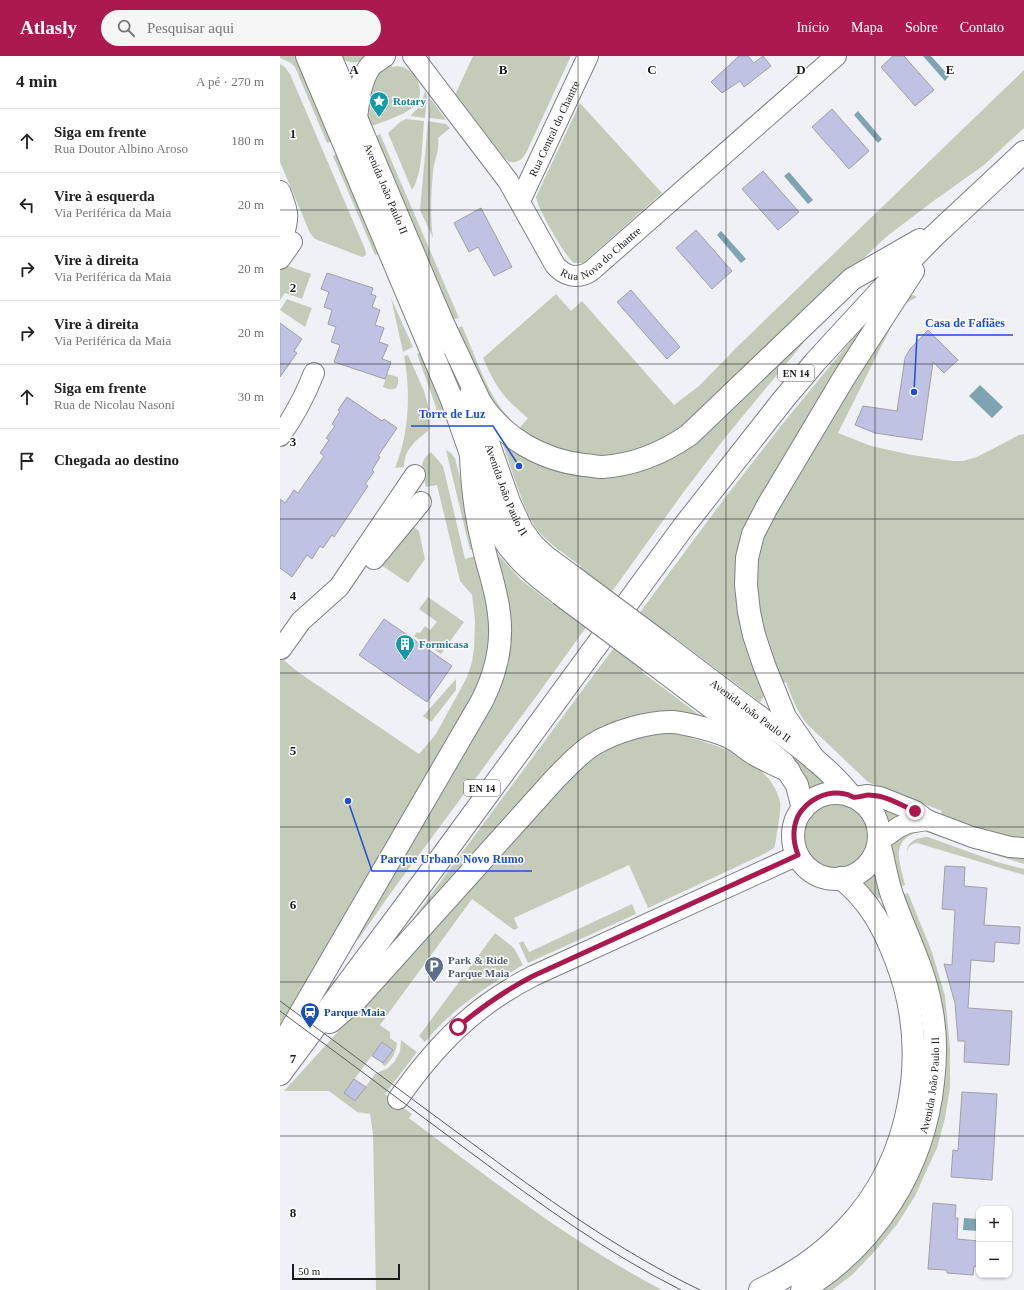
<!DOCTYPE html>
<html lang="pt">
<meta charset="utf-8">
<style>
body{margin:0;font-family:Georgia,serif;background:#f6f6f6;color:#222}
.controls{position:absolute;right:12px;bottom:12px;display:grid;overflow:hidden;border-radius:8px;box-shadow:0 1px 3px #0004}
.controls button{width:36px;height:36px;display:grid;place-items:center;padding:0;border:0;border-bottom:1px solid #e0e0e0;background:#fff;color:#222;font:20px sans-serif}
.scale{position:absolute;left:12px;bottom:10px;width:108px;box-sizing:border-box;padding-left:4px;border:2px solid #1a1b1d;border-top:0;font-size:11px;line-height:14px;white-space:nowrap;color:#1a1b1d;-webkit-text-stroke:3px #fff;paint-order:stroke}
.stop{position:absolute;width:12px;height:12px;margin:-9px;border:3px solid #ab194e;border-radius:50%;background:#fff}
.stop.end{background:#ab194e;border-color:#fff;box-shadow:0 1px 4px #0008}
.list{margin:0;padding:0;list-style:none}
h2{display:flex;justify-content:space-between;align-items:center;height:52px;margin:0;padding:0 16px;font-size:17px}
h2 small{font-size:13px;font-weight:400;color:#767676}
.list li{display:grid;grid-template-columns:26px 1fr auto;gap:12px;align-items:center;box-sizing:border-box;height:64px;padding:0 16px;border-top:1px solid #e0e0e0}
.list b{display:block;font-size:15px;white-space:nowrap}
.list p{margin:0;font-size:13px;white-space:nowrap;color:#767676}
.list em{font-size:13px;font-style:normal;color:#767676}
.icon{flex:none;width:22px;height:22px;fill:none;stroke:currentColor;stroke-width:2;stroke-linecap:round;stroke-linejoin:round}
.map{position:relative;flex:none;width:744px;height:1234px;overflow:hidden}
header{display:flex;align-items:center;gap:24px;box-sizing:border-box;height:56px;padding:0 20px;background:#ab194e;color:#fff}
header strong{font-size:19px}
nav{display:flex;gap:22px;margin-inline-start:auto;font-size:14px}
.search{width:280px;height:36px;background:#f6f6f6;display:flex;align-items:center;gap:10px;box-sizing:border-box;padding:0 14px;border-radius:22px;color:#767676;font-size:15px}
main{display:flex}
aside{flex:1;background:#fff}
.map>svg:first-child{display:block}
</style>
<header>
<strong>Atlasly</strong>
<div class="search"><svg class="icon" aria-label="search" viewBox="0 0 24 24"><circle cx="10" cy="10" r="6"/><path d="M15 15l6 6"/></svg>Pesquisar aqui</div>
<nav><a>Início</a><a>Mapa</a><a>Sobre</a><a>Contato</a></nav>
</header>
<main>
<aside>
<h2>4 min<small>A pé · 270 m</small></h2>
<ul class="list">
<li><svg class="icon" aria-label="ahead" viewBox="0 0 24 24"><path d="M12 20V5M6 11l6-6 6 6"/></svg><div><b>Siga em frente</b><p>Rua Doutor Albino Aroso</p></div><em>180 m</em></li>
<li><svg class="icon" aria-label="left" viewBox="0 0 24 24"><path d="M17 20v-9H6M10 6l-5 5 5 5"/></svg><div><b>Vire à esquerda</b><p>Via Periférica da Maia</p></div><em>20 m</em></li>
<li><svg class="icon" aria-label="right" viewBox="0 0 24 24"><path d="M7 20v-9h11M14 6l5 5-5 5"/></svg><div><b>Vire à direita</b><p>Via Periférica da Maia</p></div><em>20 m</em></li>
<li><svg class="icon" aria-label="right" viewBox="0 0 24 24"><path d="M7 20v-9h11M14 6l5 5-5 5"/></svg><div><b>Vire à direita</b><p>Via Periférica da Maia</p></div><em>20 m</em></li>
<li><svg class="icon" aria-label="ahead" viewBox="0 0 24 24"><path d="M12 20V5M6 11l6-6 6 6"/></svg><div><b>Siga em frente</b><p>Rua de Nicolau Nasoni</p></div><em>30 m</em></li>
<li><svg class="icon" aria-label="arrive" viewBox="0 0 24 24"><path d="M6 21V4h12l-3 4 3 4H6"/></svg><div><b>Chegada ao destino</b></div></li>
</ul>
</aside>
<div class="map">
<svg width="744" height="1234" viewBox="0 0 744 1234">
<rect width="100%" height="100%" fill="#f0f1f7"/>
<path fill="#c4ccb9" d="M0 0H16L18 2 54 85 47 87 15 11 11 7 0 2Z
M60 0H89C78 7 70 10 60 0Z
M193 0H291L247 95C244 101 238 108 231 106 216 102 184 54 174 41Z
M110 6 112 11C131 5 148 32 136 48 127 59 102 66 89 71L85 63 90 23Z
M0 8 5 11 10 18 85 193 86 199 82 201 35 183 30 177 0 106Z
M744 14V72L704 109 652 146 606 181 407 372 352 399 301 402 236 376 248 362C224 343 215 330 203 302L276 238 291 255 302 245 394 349 419 330 457 291Z
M145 35 147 39 145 62 130 60 141 49Z
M150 42 166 64 149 62Z
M300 47 382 137 303 207H294C285 201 257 151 256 141Z
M126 63 144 65C142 85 143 117 132 134L108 77 120 66Z
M148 65 166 68 170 72 158 82C160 94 154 104 153 116 151 138 150 161 153 182L140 154Z
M100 78 179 262 172 264 93 81Z
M59 97 102 197 95 199 53 100Z
M2 208 31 218 22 243 5 237 0 244V211Z
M633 239 637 241 626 247 613 267 558 377 591 390 632 399 674 405H683L697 401 739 379 744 378V784L719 780 660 760 662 755 588 726 528 669C517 656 512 642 506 626L499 629 485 591 472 527 482 475 622 244Z
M111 242 133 291 123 296Z
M7 243 32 252 25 271 0 254Z
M563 243V246L525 285 444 383 403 437 258 638 110 838 80 881 69 893H68L69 887 205 654C221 624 230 591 226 557 224 536 217 515 211 495L214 494 240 523 272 548 285 531C257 509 236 493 221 458L178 339 155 283 159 281 186 348 223 453C227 461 230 470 235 478 248 499 269 513 288 528L301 510C287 500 272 490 260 477 244 459 232 413 223 389L229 387C285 427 355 427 412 386L560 244Z
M597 253 469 473 487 636 480 646 390 578 362 616 422 661 339 670 121 879 444 443 504 366Z
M182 270C195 298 208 342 230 362L226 367 219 361 176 273Z
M143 295 163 352 159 365 156 351 137 298Z
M128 299 144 335 150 357 148 375C135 385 124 394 124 411L115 412C129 378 131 337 124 300Z
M107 318 118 321C119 334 114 336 103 331Z
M166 394 171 397 175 402 198 492 190 494Z
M151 396 163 410 185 503 199 499 212 559 207 616 0 978V601L18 616 139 698 156 678 187 621 192 606 194 593 195 564 192 539 180 525 157 429 146 431C143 417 137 406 151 396Z
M134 471 139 475 145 503 128 527 98 507 131 472Z
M148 541 184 566 161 598 134 580 137 576 140 577 145 570 150 574 157 566 139 553Z
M176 623V634L151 666 143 660Z
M442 643 507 692 545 727 528 735Z
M372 675 412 677 411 682C444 691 492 708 500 746 501 754 499 763 498 771 496 778 497 785 494 792L486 797 368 852 349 809 234 862 238 872 234 874 192 843 100 969 110 976V982L117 987C116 997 112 1003 105 1010L102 1008 112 994 102 986 64 1037 75 1045 95 1018 108 1012 115 1005 120 995 121 984 137 996 105 1038 132 1058 129 1062C210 1123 291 1186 382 1234H96L93 1078 90 1058 77 1056 49 1035H4L309 700Z
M524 780a32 32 0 1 1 64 0a32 32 0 1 1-64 0Z
M603 752 638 761 610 768Z
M642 770 640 776C609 783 620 807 625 829L617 832C615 819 608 797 612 785Z
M648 772 744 800V808L693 792 647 776Z
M648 781 717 806 744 813V819L637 787C631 787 627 792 627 798 626 786 637 781 648 781Z
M595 817 602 841 595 844 584 828Z
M628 837 652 896 665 940 670 992V1032L665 1062 657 1092 649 1109 635 1140 618 1167 596 1194 572 1219 552 1234H538L659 1052 620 840Z
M352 848 356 858 248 907 239 887 243 885 249 896Z
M215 877 234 892 243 909C207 930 172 953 145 986L139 980Z"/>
<path fill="#7da4b0" d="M643 0H651L669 20 665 25Z
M578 55 602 83 598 87 574 59Z
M509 116 533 144 528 148 504 120Z
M441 175 466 203 461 207 437 179Z
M700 329 723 351 712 362 689 340Z
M684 1162 699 1163V1175L683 1174Z"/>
<path fill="#bfc2e3" stroke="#a0a0a6" d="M459 0H468L474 7 483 0 491 10 464 31 460 25 442 37 431 26Z
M613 0H624L654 34 635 50 601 11Z
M552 53 589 95 569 113 532 71Z
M483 115 519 156 498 174 462 133Z
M201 152 232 211 214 220 198 191 189 196 174 167Z
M416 174 452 215 432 233 396 192Z
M47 217 93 232 91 238 96 240 92 251 100 254 95 269 104 272 99 286 108 289 102 303 111 306 105 323 54 306 60 289 51 286 56 271 48 268 52 254 44 251 49 236 41 233Z
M351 234 400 291 387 303 337 246Z
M0 267 22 283 14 295 17 297 0 321Z
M648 274 678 304 664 317 653 306 642 384 595 377 575 369 583 350 617 355 625 302 630 293Z
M67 341 102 365 104 363 117 372 98 400 100 401 92 414 94 416 85 428 88 430 54 481 52 479 43 492 40 490 32 503 27 499 12 521 0 512V443L5 447 14 434 18 437 44 400 40 397 49 384 46 382 55 370 52 368 60 355 58 354Z
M104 563 172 610 147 646 79 599Z
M665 810 685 811 684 830 707 832 704 869 740 871 739 888 715 886 714 906 691 904 688 952 732 955 729 1009 684 1006 685 985H678L675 947 664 908 672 909 675 854 662 853Z
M102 986 113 994 103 1007 92 1000Z
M74 1023 86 1031 75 1045 64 1037Z
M682 1036 717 1038 712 1124 671 1121 673 1094 678 1095Z
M653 1147 676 1149 675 1162H678L677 1183 699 1185V1211L694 1210 693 1219 667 1217V1214L648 1213Z"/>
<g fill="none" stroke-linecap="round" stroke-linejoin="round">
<defs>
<g id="minor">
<path id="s1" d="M133 0 228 125 275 209C284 220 298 224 311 215L556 0"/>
<path d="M0 135C8 155 10 160 3 181L0 180"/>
<path id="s2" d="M240 145 308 0"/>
<path d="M0 203 12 186"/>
<path d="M0 380C15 359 25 340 34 317"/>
<path d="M94 503 141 446"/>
<path d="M1 593 21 565 59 531 135 419"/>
<path d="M574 741 588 739 600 741 635 755 647 764 692 781 730 791 744 792"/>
<path d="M599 785 619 771 628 767 647 764"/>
<path d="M118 1043C156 989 194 950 253 920L518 799"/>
</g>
<g id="major">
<path d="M27 0 172 344 213 461C216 468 218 475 222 481 237 505 259 522 280 538"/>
<path id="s3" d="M50 0 172 289"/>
<path d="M76 62C78 45 80 26 89 12 92 7 100 3 104 0"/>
<path id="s4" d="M191 338 229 446 242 474 253 489 267 502 293 521"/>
<path id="s5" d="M383 588C417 614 451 640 486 666 516 688 548 711 571 740"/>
<path d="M370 605 471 681 503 707 517 729 523 753"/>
<circle cx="556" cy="780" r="43"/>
<path d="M480 1234C512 1219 542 1199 566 1173 633 1103 651 994 616 904 604 872 589 844 561 822"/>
<path id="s6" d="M522 1234C596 1189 644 1112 653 1026 656 1001 656 975 651 951 644 911 625 877 612 839 606 822 604 804 599 787"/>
</g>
<path id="highway" d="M165 272 200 346C223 382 262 404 304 409 309 409 316 411 322 411 354 409 383 397 409 379L572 223 640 184
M534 703 505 661 484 609 474 579 469 556 466 529 467 502 473 478 487 451 565 320 633 215
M50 966 77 943 274 724C286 712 299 697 314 688 334 676 369 665 393 666 405 667 437 675 449 681 459 685 467 694 476 699 487 705 498 710 509 715
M1 1004 9 977 202 645C215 619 223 588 219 558 217 536 209 515 204 493 196 462 192 431 191 399
M0 1018 158 806 404 470 503 344 536 305 605 230 654 180 744 96"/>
</defs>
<use href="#minor" stroke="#7f8085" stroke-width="22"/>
<use href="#major" stroke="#7f8085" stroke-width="24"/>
<use href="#highway" stroke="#7f8085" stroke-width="24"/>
<use href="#minor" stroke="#fff" stroke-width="20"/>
<use href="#major" stroke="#fff" stroke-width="22"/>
<use href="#highway" stroke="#fff" stroke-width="22"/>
<path stroke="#5c5d60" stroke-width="1" d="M0 945C63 991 126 1039 189 1085 263 1140 337 1194 420 1234
M0 955C65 1003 129 1051 194 1099 260 1148 327 1197 401 1234"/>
<defs>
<path id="major-bridge" d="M293 521 383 588
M280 538 370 605"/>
</defs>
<use href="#major-bridge" stroke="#7f8085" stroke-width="24" stroke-linecap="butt"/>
<use href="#major-bridge" stroke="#fff" stroke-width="22"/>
</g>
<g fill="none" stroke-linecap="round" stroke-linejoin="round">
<path stroke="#ab194e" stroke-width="5" d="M178 971C201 951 226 934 253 920L518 799C513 786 512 773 518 760 527 744 546 734 565 738 568 738 571 740 573 741 578 742 584 739 589 739 592 739 595 740 598 740 610 742 623 750 635 755"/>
</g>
<path fill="none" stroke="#1a1b1d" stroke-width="1" stroke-opacity="0.55" d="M149 0V1234M298 0V1234M446 0V1234M595 0V1234M0 154H744M0 308H744M0 463H744M0 617H744M0 771H744M0 926H744M0 1080H744"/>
<defs>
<symbol id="sight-pin" viewBox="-11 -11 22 30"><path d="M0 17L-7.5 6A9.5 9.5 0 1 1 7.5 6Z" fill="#0f9aa8" stroke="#fff"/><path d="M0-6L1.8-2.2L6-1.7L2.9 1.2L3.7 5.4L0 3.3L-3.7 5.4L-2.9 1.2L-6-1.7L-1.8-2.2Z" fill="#fff"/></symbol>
<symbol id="building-pin" viewBox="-11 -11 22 30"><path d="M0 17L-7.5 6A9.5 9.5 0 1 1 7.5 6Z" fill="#0f9aa8" stroke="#fff"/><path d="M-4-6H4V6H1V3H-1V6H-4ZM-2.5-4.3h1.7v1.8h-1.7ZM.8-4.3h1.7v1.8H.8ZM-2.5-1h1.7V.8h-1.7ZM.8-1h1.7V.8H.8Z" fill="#fff"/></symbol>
<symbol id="parking-pin" viewBox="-11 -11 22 30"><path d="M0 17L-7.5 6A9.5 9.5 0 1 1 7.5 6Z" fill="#5c6f8a" stroke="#fff"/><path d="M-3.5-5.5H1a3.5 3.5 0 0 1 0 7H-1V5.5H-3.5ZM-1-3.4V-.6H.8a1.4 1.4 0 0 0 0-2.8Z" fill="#fff"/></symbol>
<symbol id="station-pin" viewBox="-11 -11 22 30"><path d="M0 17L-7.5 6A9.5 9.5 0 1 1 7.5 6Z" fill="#1a4fb4" stroke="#fff"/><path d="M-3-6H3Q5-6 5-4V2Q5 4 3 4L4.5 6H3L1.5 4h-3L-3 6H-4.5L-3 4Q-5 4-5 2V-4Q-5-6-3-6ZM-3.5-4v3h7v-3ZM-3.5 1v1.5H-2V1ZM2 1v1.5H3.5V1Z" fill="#fff"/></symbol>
</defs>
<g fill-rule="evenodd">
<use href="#sight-pin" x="88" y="34" width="22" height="30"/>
<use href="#building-pin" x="114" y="577" width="22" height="30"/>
<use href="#parking-pin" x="143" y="899" width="22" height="30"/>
<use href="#station-pin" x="19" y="945" width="22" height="30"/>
</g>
<g text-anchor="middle" stroke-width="3" stroke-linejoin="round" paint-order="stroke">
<g fill="#fff" stroke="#5f5f61" stroke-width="1">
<rect x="498" y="309" width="36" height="16" rx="3"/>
<rect x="184" y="724" width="36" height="16" rx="3"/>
</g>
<g font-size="10" font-weight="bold" fill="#1a1b1d">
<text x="516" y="321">EN 14</text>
<text x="202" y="736">EN 14</text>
</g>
<g font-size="11" font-weight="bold" fill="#0d838f" stroke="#fff" text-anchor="start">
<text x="113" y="49">Rotary</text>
<text x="139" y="592">Formicasa</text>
</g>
<g font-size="11" fill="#1a1b1d" stroke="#fff">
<text dy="4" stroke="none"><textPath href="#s2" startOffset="80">Rua Central do Chantre</textPath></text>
<text dy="4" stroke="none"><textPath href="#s3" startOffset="144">Avenida João Paulo II</textPath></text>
<text dy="4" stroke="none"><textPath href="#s1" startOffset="310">Rua Nova do Chantre</textPath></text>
<text dy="4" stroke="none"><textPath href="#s4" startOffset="102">Avenida João Paulo II</textPath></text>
<text dy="4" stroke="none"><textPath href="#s5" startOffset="110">Avenida João Paulo II</textPath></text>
<text dy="4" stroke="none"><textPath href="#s6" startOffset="251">Avenida João Paulo II</textPath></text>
</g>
<g font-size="11" font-weight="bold" fill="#4e5e75" stroke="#fff" text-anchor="start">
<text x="168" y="908">Park &amp; Ride<tspan x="168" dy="13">Parque Maia</tspan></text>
</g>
<g font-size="11" font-weight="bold" fill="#164399" stroke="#fff" text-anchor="start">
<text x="44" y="960">Parque Maia</text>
</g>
</g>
<g font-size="13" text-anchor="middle" font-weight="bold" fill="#1a1b1d" stroke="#fff" stroke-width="3" stroke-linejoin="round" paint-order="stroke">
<text x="74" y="18">A</text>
<text x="223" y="18">B</text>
<text x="372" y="18">C</text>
<text x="521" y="18">D</text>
<text x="670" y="18">E</text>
<text x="13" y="82">1</text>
<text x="13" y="236">2</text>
<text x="13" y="390">3</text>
<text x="13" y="544">4</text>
<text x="13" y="699">5</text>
<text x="13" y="853">6</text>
<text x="13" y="1007">7</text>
<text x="13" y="1161">8</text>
</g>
<path fill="none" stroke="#1d4ed8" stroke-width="1.5" d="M634 336L637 279H733M239 410L213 370H131M68 745L92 815H252"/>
<g fill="#1d4ed8" stroke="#fff" stroke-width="1.5">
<circle cx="634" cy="336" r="4"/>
<circle cx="239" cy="410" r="4"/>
<circle cx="68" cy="745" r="4"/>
</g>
<g font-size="12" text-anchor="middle" font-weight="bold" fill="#1d4ed8" stroke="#fff" stroke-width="3" stroke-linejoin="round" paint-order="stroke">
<text x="685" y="271">Casa de Fafiães</text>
<text x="172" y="362">Torre de Luz</text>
<text x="172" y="807">Parque Urbano Novo Rumo</text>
</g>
</svg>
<div class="controls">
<button>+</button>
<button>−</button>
</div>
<div class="scale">50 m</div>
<div class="stop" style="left:178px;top:971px"></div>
<div class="stop end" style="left:635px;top:755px"></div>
</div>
</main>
